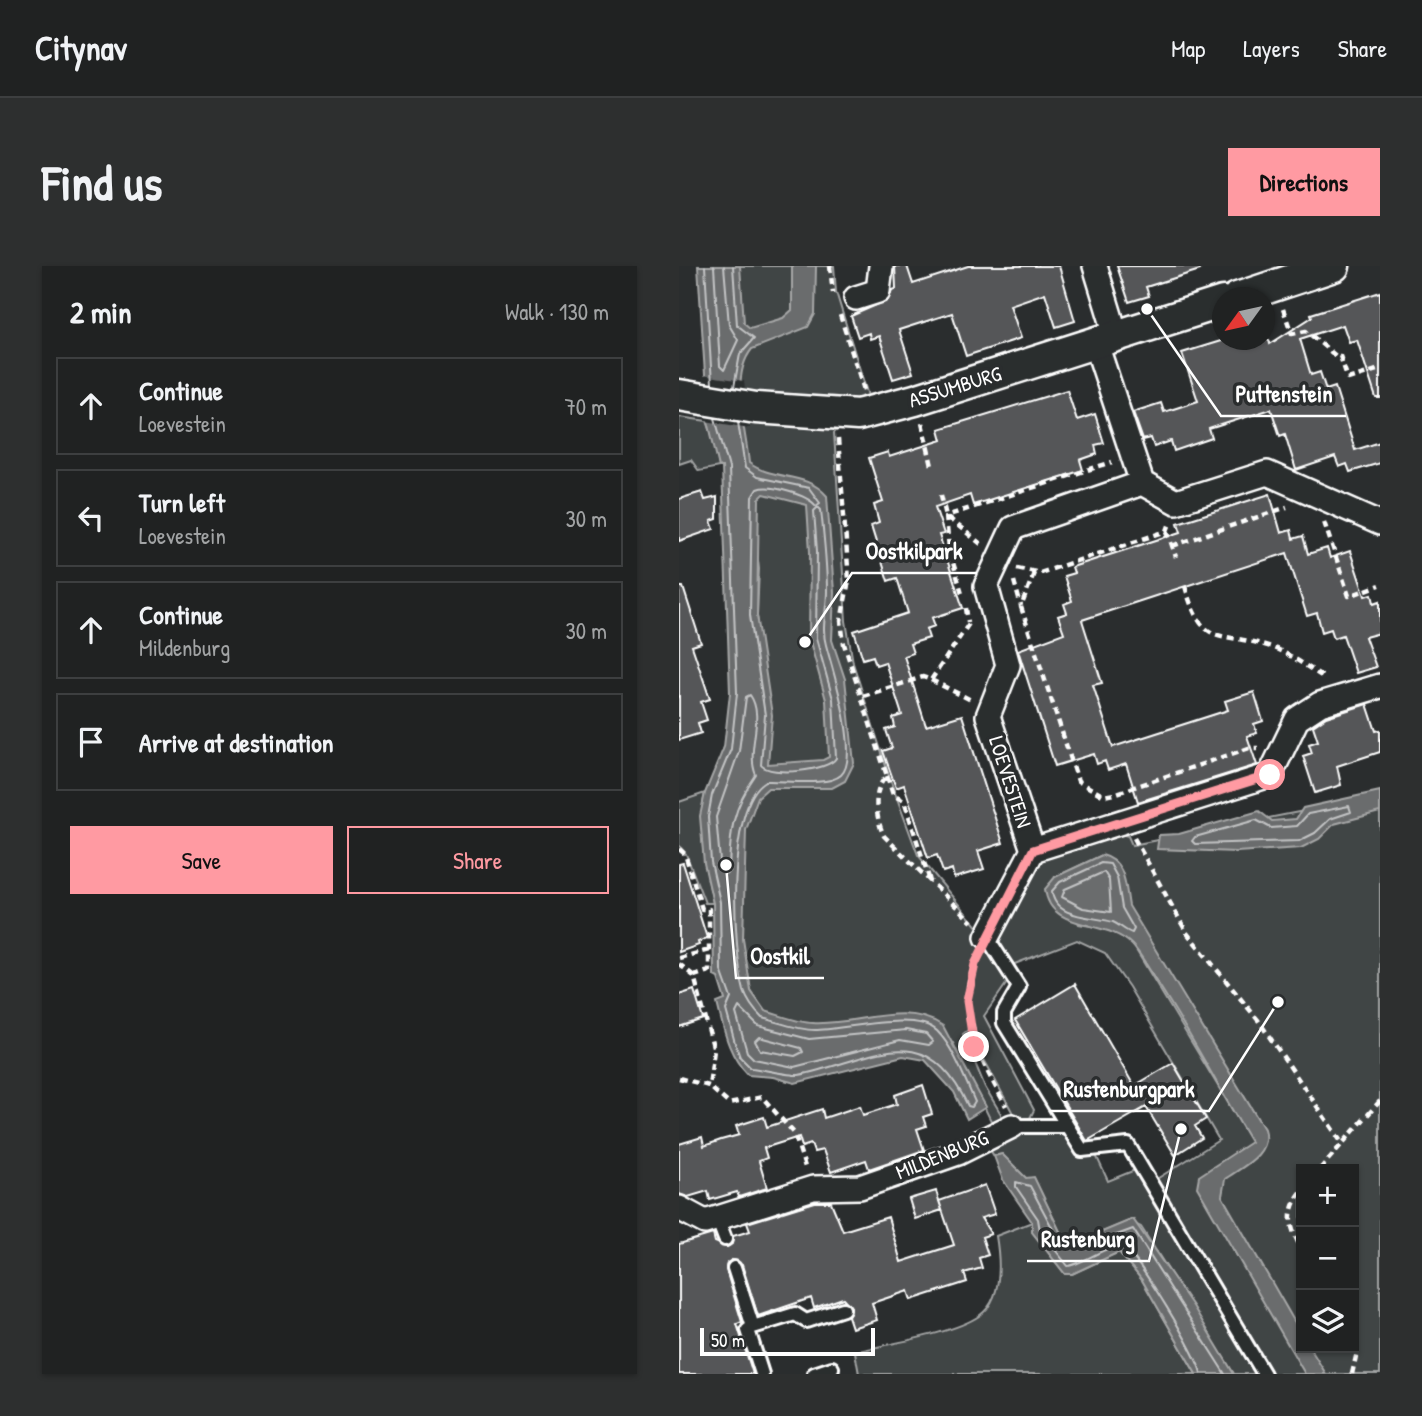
<!DOCTYPE html>
<meta charset="utf-8">
<style>
body{margin:0;font-family:"Patrick Hand",sans-serif;background:#2d2f2f;color:#f1f3f6}
.controls{position:absolute;right:21px;bottom:21px;display:grid;overflow:hidden;border-radius:0px;box-shadow:0 2px 5px #0004}
.controls button{width:63px;height:63px;display:grid;place-items:center;padding:0;border:0;border-bottom:2px solid #3d3f40;background:#202222;color:#f1f3f6;font:35px sans-serif}
.compass{position:absolute;left:533px;top:21px;width:63px;height:63px;border-radius:50%;background:#202222;box-shadow:0 2px 5px #0004;rotate:237deg}
.scale{position:absolute;left:21px;bottom:18px;width:175px;box-sizing:border-box;padding-left:7px;border:4px solid #fff;border-top:0;font-size:19px;line-height:24px;white-space:nowrap;color:#fff;-webkit-text-stroke:5px #2a2d2e;paint-order:stroke}
.stop{position:absolute;width:21px;height:21px;margin:-16px;border:5px solid #ff9aa2;border-radius:50%;background:#fff}
.stop.end{background:#ff9aa2;border-color:#fff;box-shadow:0 2px 7px #0008}
.list{margin:0;padding:0;list-style:none}
h2{display:flex;justify-content:space-between;align-items:center;height:91px;margin:0;padding:0 28px;font-size:30px}
h2 small{font-size:23px;font-weight:400;color:#a2a4a5}
.list li{display:grid;grid-template-columns:46px 1fr auto;gap:21px;align-items:center;box-sizing:border-box;height:98px;margin:0 14px 14px;padding:0 14px;border:2px solid #3d3f40;border-radius:0px}
.list b{display:block;font-size:26px;white-space:nowrap}
.list p{margin:0;font-size:23px;white-space:nowrap;color:#a2a4a5}
.list em{font-size:23px;font-style:normal;color:#a2a4a5}
.actions{display:flex;gap:14px;padding:21px 28px}
.actions a{flex:1;padding:16px 0;border:2px solid #ff9aa2;border-radius:0px;text-align:center;font-size:24px;color:#ff9aa2}
.actions .main{background:#ff9aa2;color:#111}
.icon{flex:none;width:38px;height:38px;fill:none;stroke:currentColor;stroke-width:2;stroke-linecap:round;stroke-linejoin:round}
.map{position:relative;flex:none;width:701px;height:1108px;overflow:hidden;border-radius:0px}
header{display:flex;align-items:center;gap:42px;box-sizing:border-box;height:98px;padding:0 35px;background:#202222;border-bottom:2px solid #3d3f40}
header strong{font-size:33px}
nav{display:flex;gap:38px;margin-inline-start:auto;font-size:24px}
.intro{display:flex;align-items:center;justify-content:space-between;box-sizing:border-box;height:168px;padding:0 42px}
h1{margin:0;font-size:49px}
.button{padding:18px 32px;border-radius:0px;background:#ff9aa2;color:#111;font-size:24px;font-weight:700}
main{display:flex;gap:42px;padding:0 42px}
aside{flex:1;background:#202222;border-radius:0px;box-shadow:0 2px 5px #0004}
.map>svg:first-child{display:block}
</style>
<header>
<strong>Citynav</strong>
<nav><a>Map</a><a>Layers</a><a>Share</a></nav>
</header>
<div class="intro"><h1>Find us</h1><a class="button">Directions</a></div>
<main>
<aside>
<h2>2 min<small>Walk · 130 m</small></h2>
<ul class="list">
<li><svg class="icon" aria-label="ahead" viewBox="0 0 24 24"><path d="M12 20V5M6 11l6-6 6 6"/></svg><div><b>Continue</b><p>Loevestein</p></div><em>70 m</em></li>
<li><svg class="icon" aria-label="left" viewBox="0 0 24 24"><path d="M17 20v-9H6M10 6l-5 5 5 5"/></svg><div><b>Turn left</b><p>Loevestein</p></div><em>30 m</em></li>
<li><svg class="icon" aria-label="ahead" viewBox="0 0 24 24"><path d="M12 20V5M6 11l6-6 6 6"/></svg><div><b>Continue</b><p>Mildenburg</p></div><em>30 m</em></li>
<li><svg class="icon" aria-label="arrive" viewBox="0 0 24 24"><path d="M6 21V4h12l-3 4 3 4H6"/></svg><div><b>Arrive at destination</b></div></li>
</ul>
<div class="actions"><a class="main">Save</a><a>Share</a></div>
</aside>
<div class="map">
<svg width="701" height="1108" viewBox="0 0 701 1108">
<rect width="100%" height="100%" fill="#2a2d2e"/>
<filter id="ink" filterUnits="userSpaceOnUse"><feTurbulence type="fractalNoise" baseFrequency=".0143" numOctaves="2"/><feDisplacementMap in="SourceGraphic" scale="14" xChannelSelector="R" yChannelSelector="G"/><feConvolveMatrix kernelMatrix="1 2 1 2 8 2 1 2 1" color-interpolation-filters="sRGB"/></filter>
<g filter="url(#ink)">
<path fill="#414445" stroke="#a0a2a2" stroke-width="2" fill-rule="evenodd" d="M55 0H155L157 26 190 133 155 167 167 355 174 397 212 516 239 589 309 674 332 711 305 750 355 844 350 854 337 853 299 782 295 759 284 768 306 821 322 848V852L314 859 274 777 132 760 84 747 72 725 62 674 65 556 81 380 78 349 80 303 59 118Z
M0 151 28 155 37 180 40 201 20 205 12 194 0 198Z
M26 527C18 564 26 600 34 637H26L7 588 0 579V536Z
M701 530V1108H590L476 914 540 874 450 721 426 687 398 674 333 699 319 681V672L354 594 435 566 449 570 453 579ZM423 589 425 617 563 860 454 679 436 664 400 658 376 611ZM622 903H675V1082H622Z
M337 862H380L401 891 417 889 429 915 456 904 577 1108H555L462 961 450 955 404 974 386 976 355 912H347L323 888 315 890 306 876Z
M353 956V966L386 1008H393L440 986 463 1014 517 1108H180L176 1086C208 1078 274 1068 300 1050 324 1034 321 994 317 970Z"/>
<path fill="#6a6c6d" stroke="#a6a7a7" stroke-width="2" fill-rule="evenodd" d="M19 0H61L65 57 71 62 104 52 113 44V0H137L136 48 129 61 73 83C50 111 67 164 70 197 94 215 127 205 148 230L155 326 153 374 166 413 175 497 166 515 153 522H89L79 531 67 564 64 673 72 725 86 745C101 749 119 757 134 757 176 760 226 734 264 760L307 841 288 853 275 826 246 794 224 790 116 817 94 811 69 809C49 789 45 764 38 737L46 734 39 712 35 710 34 637 25 597 21 550 26 527 45 481 51 427 43 201H40L29 155ZM85 228 128 239 131 286 130 372 147 434 150 491 144 494 89 498 93 449 78 349 80 233Z
M701 525V546L655 558 640 573 622 582 557 586 478 583 480 569 500 568 580 545 593 555 617 553 624 542Z
M423 589C447 595 446 618 450 640L585 863C593 888 563 901 546 913L543 930 622 1067V1082H631L647 1108H626L518 921 520 910 572 876C541 824 513 770 480 719 471 706 464 690 453 679 427 652 371 667 366 623L376 611Z
M323 888 347 912 355 911 386 976 404 974 454 953 514 1040 555 1108H517L463 1014 440 986 393 1008H386L353 966V956L324 914 315 890Z"/>
<path fill="#2a2d2e" d="M22 109 65 115 71 162 26 155Z"/>
<g fill="none" stroke-linecap="round" stroke-linejoin="round">
<path stroke="#c3c4c5" stroke-width="2" d="M26 0 33 118
M35 0 41 100 45 104 59 74 50 59 45 0
M54 0 58 59 75 72 61 88 55 121
M36 152 50 202 58 427 52 483 33 529 29 551 32 596 41 636 42 704 52 732 47 744 56 777 61 791 72 802C83 803 113 810 120 809 194 794 246 748 289 840L293 841 296 836C286 814 275 782 258 765 237 744 164 764 136 764 119 764 99 756 83 752 76 745 68 734 65 725 54 684 46 538 87 515 105 514 149 521 162 509 182 491 153 402 147 379 142 362 148 342 148 325 148 298 145 271 142 244L139 241 135 245 138 285 137 372 154 433 157 492C150 505 91 511 82 499L86 449 71 349 73 231 78 223C91 218 129 229 137 240L141 237 130 222 78 211 66 202 59 156
M71 429C87 452 66 484 77 509 53 543 51 565 50 605L46 608 41 595 37 551 60 485 67 431Z
M670 540 672 546 651 553 636 567 620 575 516 578 513 575 516 571 577 554 592 562 618 560 629 548Z
M422 597 431 598 438 611 443 642 455 663 453 667C446 665 441 659 434 656 414 650 375 653 373 625L381 616Z
M425 606 430 614 432 646 404 642 383 631 386 623Z
M60 741 79 760 130 773 227 764 247 768 254 776 250 779 221 774 115 801 75 793 68 786 57 747Z
M80 771 122 782 124 786 116 790 81 784 76 775Z
M522 1108C521 1092 457 987 443 980 434 976 401 999 389 1000L361 965 359 953 337 921V916L351 920 384 982 405 981 454 963 546 1108"/>
</g>
<path fill="#555758" stroke="#fff" stroke-width="2" d="M216 0H228L234 18 289 0H380L396 55 377 61 366 27 331 39 342 72 287 90 273 47 220 64 234 107 214 113 200 70 191 73 190 67 179 71 172 50 209 34 213 24 217 23Z
M438 0H520L521 4 467 21 470 30 450 36Z
M701 26V132H697L678 74 670 76 664 59 621 73 632 109 641 106 647 124 656 121 676 184 701 176V197L671 206 668 198 660 201 656 191 617 204 606 168 601 170 592 143 530 163 533 172 495 185 492 175 475 181 472 172 464 174 454 146 482 137 485 146 519 135 503 87 545 74H590L591 78 633 51 632 48Z
M388 124 398 154 416 148 425 177 416 179 418 188 401 194 404 204 294 239 291 229 256 241 265 268 260 269 284 342 253 352 256 360 247 363 250 372 231 378 234 387 225 390 247 460 283 449 324 577 299 585 305 603 275 612 273 603 264 606 258 589 249 592 225 519 217 522 204 485 213 482 207 464 216 461 214 452 223 449 206 396 197 399 194 390 184 393 175 365 229 347 218 312 209 315 192 260 200 257 195 239 204 236 190 192 209 186 210 191 263 174 260 163Z
M23 226 26 234 38 231V253L32 255 35 263 0 275V233Z
M591 228 602 267 612 264 614 273 624 270 629 288 648 282 651 292 671 285 686 330 693 328 695 337 701 335V367L686 371 697 401 677 407 664 369 655 372 652 363 643 366 638 347 628 350 608 287 403 354 423 417 414 419 434 481 549 444 546 435 575 426 584 455 575 458 578 467 568 470 578 499 459 536 447 498 429 504 426 495 418 498 415 488 376 500 339 384 385 367 379 350 388 347 385 338 393 335 385 310 395 307 393 301 502 266 499 257Z
M0 321H4L22 377 13 380 31 433 22 436 28 454 19 457 22 467 0 474Z
M688 438 697 465 701 464V486L658 500 662 519 636 527 624 490 633 487 630 478 639 475 634 460 647 451Z
M4 597 28 672 19 676 20 679 0 686V598Z
M396 718 455 820 494 797 527 853 516 860 523 872 496 889 467 841 408 875 336 754Z
M15 724 24 753 0 761V729Z
M244 819 253 848 244 851 247 860 238 863 245 884 190 903 187 894 152 906 144 884 135 886 132 878 123 881 120 871 85 882 88 892 80 895 88 922 60 931 58 926 31 934 29 925 9 931 0 928V878L23 871 25 880 42 874 60 869 57 860 85 851 88 861 143 843 145 852 181 840 184 849 218 838 216 829Z
M306 919 316 948 302 952 312 968 303 971 309 989 300 992 303 1002 285 1007 288 1016 232 1034 229 1025 193 1037 198 1054 173 1062 169 1050 172 1041 164 1032 135 1042 132 1032 79 1050 63 999 53 994 48 997 47 1004 63 1056 58 1058 74 1108H0V978L34 968 36 976 48 981 53 978 54 970 71 965 68 957 136 936H152L164 965 209 951 222 996 275 979 260 935Z
M257 925 263 944 236 953 230 933Z"/>
<g fill="none" stroke-linecap="round" stroke-linejoin="round">
<defs>
<path id="service" d="M308 671 340 721 325 747V757L403 884 449 879 585 1108
M333 860H385
M38 952 46 973
M55 1002 74 1061 69 1064 83 1108
M74 1061 116 1048 127 1055 164 1043
M135 1108 153 1102"/>
<path id="minor" d="M416 0 437 69
M177 32 199 25 202 0
M417 78 463 217
M354 584 309 450 329 399 307 320 334 262 463 217 497 236 588 207 701 257
M308 671 354 584 591 509 618 453 641 438 701 420
M0 942 26 956 134 922 181 921 279 887 333 860"/>
<path id="tertiary" d="M558 32 655 0
M0 129 77 142 179 149 236 134 544 36"/>
</defs>
<use href="#service" stroke="#fff" stroke-width="18"/>
<use href="#minor" stroke="#fff" stroke-width="28"/>
<use href="#tertiary" stroke="#fff" stroke-width="35"/>
<path stroke="#fff" stroke-width="4.5" stroke-dasharray="7 5" stroke-linecap="butt" d="M151 0 154 27
M604 43 613 68 627 65 658 91 661 90 669 113 701 103
M161 49 185 124
M243 157 253 200
M159 173 170 314 162 355 165 378 208 510C192 524 197 553 205 570L293 656
M262 229 267 250 302 278
M645 256 670 330 701 319
M488 265 497 291
M493 280 608 241
M338 302 361 307 488 265 491 257
M355 307 342 341 399 515 425 530 435 528 570 482H579
M335 315 342 340
M506 320C524 383 538 364 589 380 609 386 629 402 646 412
M283 327 270 283 267 250 433 196
M287 342 289 356
M252 414 292 434
M184 430 244 411 252 414 291 356
M208 510 214 529 225 535 251 615
M455 572 508 667 579 754 663 877
M0 583 6 588 23 643H30V705L15 710 35 784 30 820
M299 691C272 747 301 792 327 840
M0 692 30 684
M0 698 15 710
M0 812 30 820 50 838 83 831 115 867 126 901
M641 903 701 835
M622 926C607 946 610 960 622 982
M673 1108 678 1086 675 1076"/>
<use href="#service" stroke="#2a2d2e" stroke-width="12"/>
<use href="#minor" stroke="#2a2d2e" stroke-width="23"/>
<use href="#tertiary" stroke="#2a2d2e" stroke-width="30"/>
</g>
</g>
<g fill="none" stroke-linecap="round" stroke-linejoin="round" filter="url(#ink)">
<path stroke="#ff9aa2" stroke-width="9" d="M295 781 288 735 296 698 354 584 591 509"/>
</g>
<g text-anchor="middle" stroke-width="7" stroke-linejoin="round" paint-order="stroke">
<g font-size="21" fill="#fff" stroke="#2a2d2e">
<text transform="translate(276 121) rotate(-17)" y="7">ASSUMBURG</text>
<text transform="translate(331 516) rotate(72)" y="7">LOEVESTEIN</text>
<text transform="translate(263 889) rotate(-22)" y="7">MILDENBURG</text>
</g>
</g>
<path fill="none" stroke="#fff" stroke-width="2.5" d="M468 43L542 150H667M126 376L173 307H298M47 599L57 712H145M599 736L530 845H371M502 863L470 995H348"/>
<g fill="#fff" stroke="#2a2d2e" stroke-width="2.5">
<circle cx="468" cy="43" r="7"/>
<circle cx="126" cy="376" r="7"/>
<circle cx="47" cy="599" r="7"/>
<circle cx="599" cy="736" r="7"/>
<circle cx="502" cy="863" r="7"/>
</g>
<g font-size="23" text-anchor="middle" font-weight="bold" fill="#fff" stroke="#2a2d2e" stroke-width="7" stroke-linejoin="round" paint-order="stroke">
<text x="605" y="136">Puttenstein</text>
<text x="235" y="293">Oostkilpark</text>
<text x="101" y="698">Oostkil</text>
<text x="450" y="831">Rustenburgpark</text>
<text x="409" y="981">Rustenburg</text>
</g>
</svg>
<div class="controls">
<button>+</button>
<button>−</button>
<button><svg class="icon" aria-label="layers" viewBox="0 0 24 24"><path d="M12 4l9 5-9 5-9-5zM3 14l9 5 9-5"/></svg></button>
</div>
<svg class="compass" viewBox="-18 -18 36 36"><path d="M0-13l5 13h-10z" fill="#e53935"/><path d="M0 13l5-13h-10z" fill="#a2a4a5"/></svg>
<div class="scale">50 m</div>
<div class="stop" style="left:591px;top:509px"></div>
<div class="stop end" style="left:295px;top:781px"></div>
</div>
</main>
